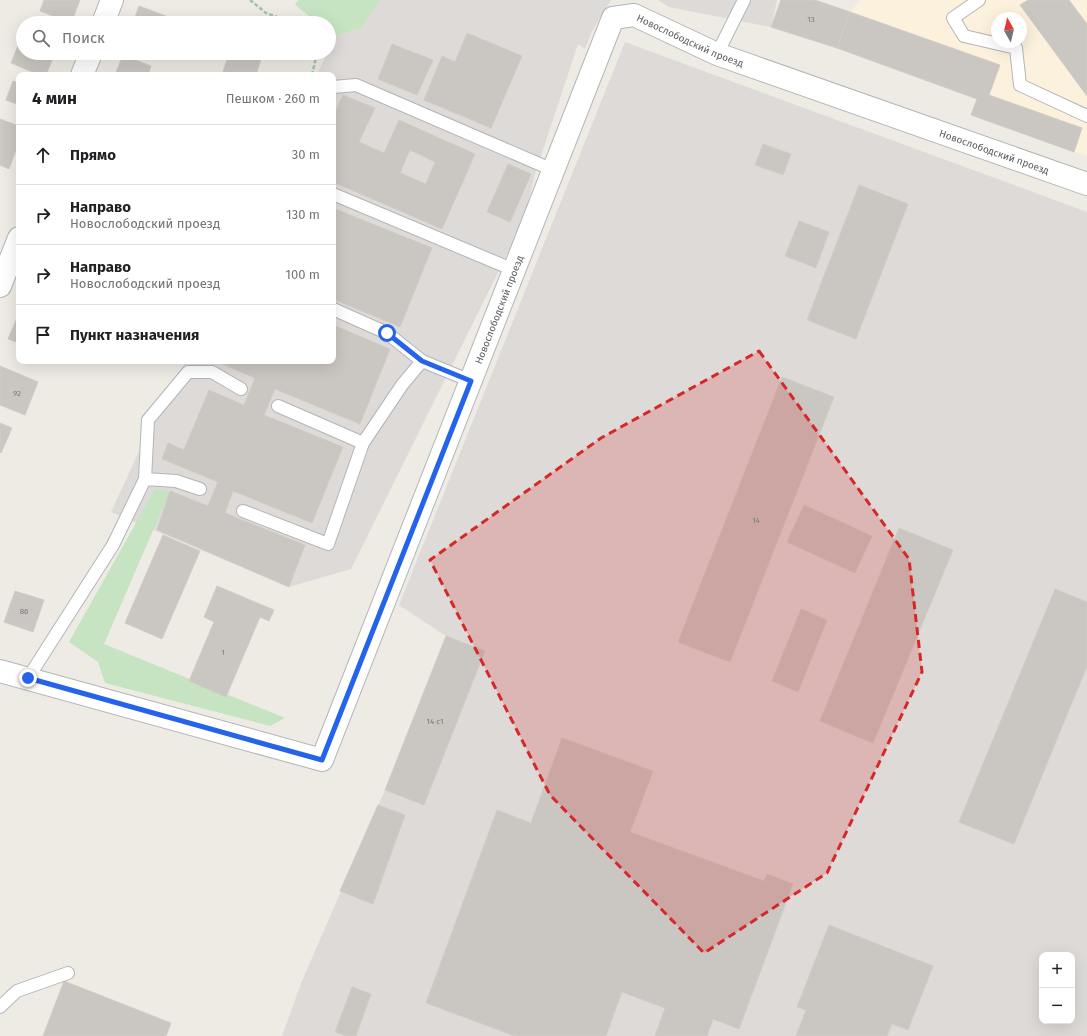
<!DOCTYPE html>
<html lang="ru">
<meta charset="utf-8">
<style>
body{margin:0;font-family:"Fira Sans",sans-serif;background:#f2f2f2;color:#202124}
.controls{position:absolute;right:12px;bottom:12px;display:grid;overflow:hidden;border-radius:8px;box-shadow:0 4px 16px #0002}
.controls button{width:36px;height:36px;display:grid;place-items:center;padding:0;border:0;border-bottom:1px solid #e0e0e0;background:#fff;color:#202124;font:20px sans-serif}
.compass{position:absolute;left:991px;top:12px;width:36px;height:36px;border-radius:50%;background:#fff;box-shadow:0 4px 16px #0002;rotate:352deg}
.stop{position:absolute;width:12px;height:12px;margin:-9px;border:3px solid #2563eb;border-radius:50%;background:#fff}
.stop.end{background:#2563eb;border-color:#fff;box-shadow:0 1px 4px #0008}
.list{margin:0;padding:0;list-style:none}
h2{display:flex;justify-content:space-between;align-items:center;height:52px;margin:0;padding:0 16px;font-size:17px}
h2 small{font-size:13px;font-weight:400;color:#757577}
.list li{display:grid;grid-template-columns:26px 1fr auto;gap:12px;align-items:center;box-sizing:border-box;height:60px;padding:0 16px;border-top:1px solid #e0e0e0}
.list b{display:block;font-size:15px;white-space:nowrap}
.list p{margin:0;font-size:13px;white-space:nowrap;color:#757577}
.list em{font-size:13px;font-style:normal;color:#757577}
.icon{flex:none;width:22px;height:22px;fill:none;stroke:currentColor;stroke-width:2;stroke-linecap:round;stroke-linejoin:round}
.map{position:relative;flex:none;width:1087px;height:1036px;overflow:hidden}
.search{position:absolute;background:#fff;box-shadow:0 4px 16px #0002;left:16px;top:16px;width:320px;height:44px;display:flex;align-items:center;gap:10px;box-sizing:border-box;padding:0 14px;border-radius:22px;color:#757577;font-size:15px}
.panel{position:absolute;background:#fff;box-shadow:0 4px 16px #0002;left:16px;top:72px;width:320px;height:292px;border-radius:8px}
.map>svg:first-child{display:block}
</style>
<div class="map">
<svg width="1087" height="1036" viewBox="0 0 1087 1036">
<rect width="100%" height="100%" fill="#eeebe5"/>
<path fill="#fcf1dc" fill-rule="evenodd" d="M861 0H1087V155L1074 152 977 99 837 48 850 12ZM997 18H1021V42H997Z"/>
<path fill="#dddad7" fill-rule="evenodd" d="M380 0H611L592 31 585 49 578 44 535 174 524 220 351 569 289 587 111 512 159 408 186 361H333V75H317L327 53H329V48L334 36 361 28Z
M658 0H777L771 27 669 7Z
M625 42 1087 212V1036H282L302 981 385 790 446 636 399 605ZM1042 955H1072V1021H1042Z"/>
<path fill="#c6e4c2" d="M298 0H380L361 28 334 36 329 32V23H318L295 5Z
M155 489 170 491 104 644 285 718 270 726 105 683 98 662 69 642Z"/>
<path fill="#cac6c2" stroke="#d2ccc3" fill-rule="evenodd" d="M44 0H80L71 23 40 11Z
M781 0H815L850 12 837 48 771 27Z
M1028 0H1069L1087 24V96L1020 5Z
M139 6 166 16 163 23H133Z
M850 12 1000 65 989 95 1082 128 1074 152 971 115 977 99 837 48Z
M23 33V53H55L46 75H40L11 63Z
M467 33 522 56 491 128 424 100 442 56 455 62Z
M392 44 433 60 417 95 378 79Z
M229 53H263L256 75H222Z
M123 55 151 66 148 75H115Z
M13 81 19 83V105L6 100Z
M343 95 375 108 359 142 384 153 399 120 475 154 442 229 333 182V117ZM410 150 435 162 426 184 400 173Z
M0 119 19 126V142L9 169 0 165Z
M763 144 791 154 783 175 755 165Z
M508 164 531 174 510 222 487 212Z
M859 185 908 204 856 339 807 320Z
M333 208 432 248 400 327 333 299Z
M799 221 829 232 816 268 785 256Z
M19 313V343L8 339Z
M333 325 390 349 360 424 275 389 264 415 343 447 312 523 233 491 225 513 305 545 289 587 157 530 170 491 208 506 218 482 162 459 168 443 184 450 209 390 244 405 255 378 222 364 223 361H333Z
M0 366 38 382 25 415 0 405Z
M782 377 834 397 730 662 678 642Z
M0 423 12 428 1 453 0 452Z
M804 505 872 536 855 573 787 542Z
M899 528 953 550 873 743 820 721Z
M163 535 200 551 162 639 125 623Z
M217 586 274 610 269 621 260 617 226 697 189 681 214 622 204 617Z
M1055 589 1087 602V666L1014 844 959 822Z
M15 591 44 600 33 632 4 622Z
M801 609 827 620 798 692 772 681Z
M446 636 485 651 424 805 385 790Z
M562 738 653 771 630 832 764 881 767 874 793 884 739 1029 713 1019 707 1036H655L665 1008 622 992 606 1036H515L426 1003 497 810 531 823Z
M378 805 405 815 373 904 340 891Z
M829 925 933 966 908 1030 892 1024 887 1036H796L806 1010 797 1007Z
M64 981 171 1023 166 1036H43Z
M352 987 371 994 356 1036H346L335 1032Z"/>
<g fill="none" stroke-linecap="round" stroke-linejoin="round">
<defs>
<path id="service" d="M979 0 953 18 964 36 1016 48 1020 85 1087 116
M717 54 744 0
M333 87 356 85 553 170
M333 194 514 270
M333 309 387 333 422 361
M278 406 363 443 402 385 422 361 471 381
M145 479 176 481 200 489
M243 511 328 544 363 443
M28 678 113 545 145 479 148 420 188 372H212L241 389
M0 1007 17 991 68 973"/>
<g id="minor">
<path d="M103 23 112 0"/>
<path d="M82 75 91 53"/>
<path d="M0 286 19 238"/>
<path id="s1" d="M0 671 322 760 613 18 634 15 717 54 1087 184"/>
</g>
</defs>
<use href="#service" stroke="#b2b5b9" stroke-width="14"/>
<use href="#minor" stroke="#b2b5b9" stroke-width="24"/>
<path stroke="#9dc7a4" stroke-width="2.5" stroke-dasharray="4 2" stroke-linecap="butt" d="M250 0 266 13 294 23
M312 75 317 53"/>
<use href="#service" stroke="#fff" stroke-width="12"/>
<use href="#minor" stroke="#fff" stroke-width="22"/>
</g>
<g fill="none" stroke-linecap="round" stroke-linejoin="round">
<path stroke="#2563eb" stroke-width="5" d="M28 678 322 760 471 381 422 361 387 333"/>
</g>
<path fill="#d62828" fill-opacity="0.2" stroke="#d62828" stroke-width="3" stroke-dasharray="8 5" stroke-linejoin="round" d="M759 351 909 559 922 672 827 873 704 953 550 795 430 560 601 438Z"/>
<g text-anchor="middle" stroke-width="3" stroke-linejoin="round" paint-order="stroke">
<g font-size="8" fill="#787a7c">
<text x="811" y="22">13</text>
<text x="17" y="396">92</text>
<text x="756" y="523">14</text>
<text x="24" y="614">86</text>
<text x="223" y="655">1</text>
<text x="435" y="724">14 с1</text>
</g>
<g font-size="10" fill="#5c6164" stroke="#fff">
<text dy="4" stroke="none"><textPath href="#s1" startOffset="1214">Новослободский проезд</textPath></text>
<text dy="4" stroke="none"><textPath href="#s1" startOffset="1538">Новослободский проезд</textPath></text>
<text dy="4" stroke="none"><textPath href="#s1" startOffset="818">Новослободский проезд</textPath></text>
</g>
</g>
</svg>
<div class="controls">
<button>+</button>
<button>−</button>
</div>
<svg class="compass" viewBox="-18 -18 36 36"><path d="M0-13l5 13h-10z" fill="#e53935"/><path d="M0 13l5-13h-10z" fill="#757577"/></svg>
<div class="stop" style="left:387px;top:333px"></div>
<div class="stop end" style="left:28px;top:678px"></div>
<div class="search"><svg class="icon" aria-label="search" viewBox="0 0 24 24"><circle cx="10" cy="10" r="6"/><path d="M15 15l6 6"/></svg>Поиск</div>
<section class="panel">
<h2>4 мин<small>Пешком · 260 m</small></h2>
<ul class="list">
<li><svg class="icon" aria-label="ahead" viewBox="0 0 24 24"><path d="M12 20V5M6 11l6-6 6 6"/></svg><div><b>Прямо</b></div><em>30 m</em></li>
<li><svg class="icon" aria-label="right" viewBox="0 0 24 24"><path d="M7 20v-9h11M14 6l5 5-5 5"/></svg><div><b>Направо</b><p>Новослободский проезд</p></div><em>130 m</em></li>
<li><svg class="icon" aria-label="right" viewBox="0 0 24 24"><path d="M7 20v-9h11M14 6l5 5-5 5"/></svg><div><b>Направо</b><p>Новослободский проезд</p></div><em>100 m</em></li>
<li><svg class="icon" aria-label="arrive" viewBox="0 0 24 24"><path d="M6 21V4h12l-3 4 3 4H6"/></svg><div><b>Пункт назначения</b></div></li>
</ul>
</section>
</div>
